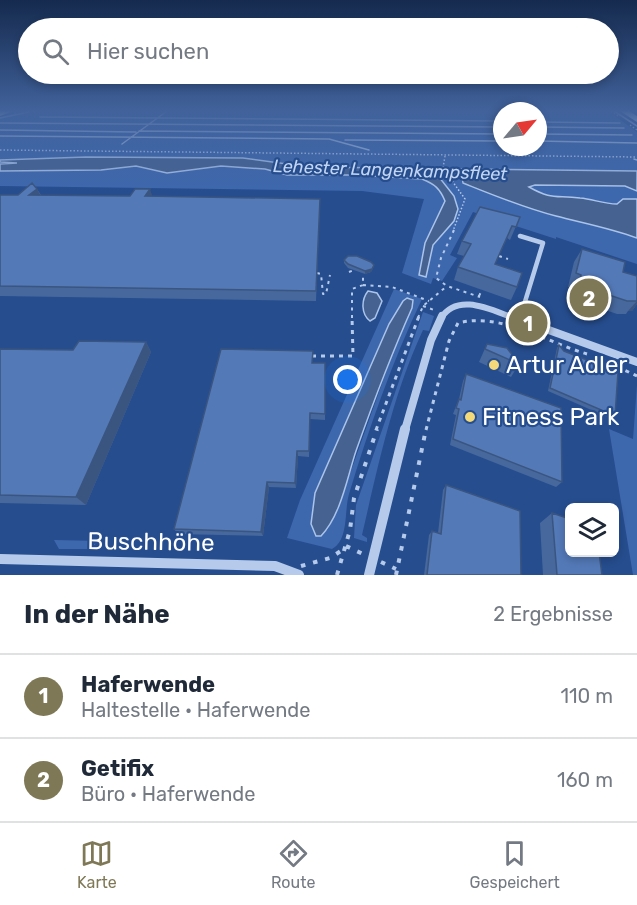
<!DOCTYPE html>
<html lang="de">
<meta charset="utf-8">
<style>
body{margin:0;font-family:Rubik,sans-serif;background:#f6f6f7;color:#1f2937}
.controls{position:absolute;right:18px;bottom:18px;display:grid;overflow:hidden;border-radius:9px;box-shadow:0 3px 9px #0003}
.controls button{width:54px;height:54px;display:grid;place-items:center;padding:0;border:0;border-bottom:2px solid #e0e1e3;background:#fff;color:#1f2937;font:30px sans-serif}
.compass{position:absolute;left:493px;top:102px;width:54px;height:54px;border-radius:50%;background:#fff;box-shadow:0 3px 9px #0003;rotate:61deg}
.you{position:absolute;left:348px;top:380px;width:21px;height:21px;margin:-15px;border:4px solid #fff;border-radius:50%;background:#1a73e8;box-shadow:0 0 0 9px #1a73e833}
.badge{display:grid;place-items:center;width:39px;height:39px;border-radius:50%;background:#7f7856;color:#fff;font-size:20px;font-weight:700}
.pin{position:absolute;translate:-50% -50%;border:3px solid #fff;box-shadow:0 2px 6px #0006}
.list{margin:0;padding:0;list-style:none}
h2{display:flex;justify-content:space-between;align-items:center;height:78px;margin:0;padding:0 24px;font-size:26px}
h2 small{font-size:20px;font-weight:400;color:#747a83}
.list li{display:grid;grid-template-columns:39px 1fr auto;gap:18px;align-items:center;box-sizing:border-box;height:84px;padding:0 24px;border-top:2px solid #e0e1e3}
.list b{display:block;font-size:22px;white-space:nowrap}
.list p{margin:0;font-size:20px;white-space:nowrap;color:#747a83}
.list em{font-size:20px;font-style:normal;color:#747a83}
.icon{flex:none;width:33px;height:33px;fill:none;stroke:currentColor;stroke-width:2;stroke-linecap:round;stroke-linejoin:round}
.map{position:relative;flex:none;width:637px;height:575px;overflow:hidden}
.search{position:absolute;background:#fff;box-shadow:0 3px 9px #0003;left:18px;right:18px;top:18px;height:66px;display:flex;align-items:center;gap:15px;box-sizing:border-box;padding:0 21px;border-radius:33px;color:#747a83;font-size:22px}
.sheet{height:246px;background:#fff}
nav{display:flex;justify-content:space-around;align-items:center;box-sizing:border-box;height:84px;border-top:2px solid #e0e1e3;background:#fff;font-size:16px;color:#747a83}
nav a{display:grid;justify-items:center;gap:3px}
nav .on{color:#7f7856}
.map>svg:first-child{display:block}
</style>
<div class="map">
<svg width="637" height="575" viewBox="0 0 637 575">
<rect width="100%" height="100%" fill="#264d8e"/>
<path fill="#3e68ad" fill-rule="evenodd" d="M15 111H608L637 132V171L309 167 243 158 86 157 0 160V117L19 112 0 115ZM502 111H538V147H502Z
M136 166 167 173 221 166 265 169 287 175H354L422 179C435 184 440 189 445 201L425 243 419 274 431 254 433 245 443 234 458 210 454 196 439 177 442 173H452L462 177 464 183C493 195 525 208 556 216 583 223 610 228 637 238V264L556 237V239L473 212 450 255 457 258 442 281 433 278 431 284 402 273 424 199 362 191 0 186V171L101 170Z
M535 185 625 186 637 191V199H623L617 204H601L581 198H549L528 187Z
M394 289 422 299C392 362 369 428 349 494 344 511 349 540 332 549L287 538 300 500ZM389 324 396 344 341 499 328 529 321 536 315 493Z
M423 312 434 316 429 331 423 330C393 394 378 466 362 535L367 538V542L354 538 356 505Z
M637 385V575H633L609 429 633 439Z
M54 540 100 541 89 549H59Z"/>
<path fill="#466290" stroke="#abc4eb" stroke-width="1.5" d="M86 157 243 158 309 167 637 171V191L625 186 535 185 529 187C552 200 555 195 580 198 593 199 603 204 617 204L623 199H637V238C610 228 583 223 556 216 524 208 493 195 463 183L462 177 452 173H442L439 177 454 196 458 209 454 221 433 245 426 277 419 275 425 243 445 201C440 189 435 184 422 179L354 175H287L265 169 221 166 167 173 136 166 101 170 0 171V164L17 163 0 162V160Z
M368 291 377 293 382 301 375 318 370 321C361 314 361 300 368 291Z
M407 298 413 300 412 308C391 355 373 403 356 451 347 478 341 515 321 536H316L311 524 315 493 389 324 403 301Z"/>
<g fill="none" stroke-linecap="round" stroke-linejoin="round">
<path stroke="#abc4eb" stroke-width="1.5" d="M614 111 637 126
M40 117 502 121
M0 118 29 112
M538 122 620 123
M0 123 502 127
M538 127 624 128
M0 130 136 132
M139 131 502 134
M538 134 632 135
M0 136 329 139 369 150
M345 140 502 141
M538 141 637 143
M122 144 167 111
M634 159 637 160"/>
<path stroke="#b6cbeb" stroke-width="1.5" stroke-dasharray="1.5 2" stroke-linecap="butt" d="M33 111 36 112
M611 111 618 116
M630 125 637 130
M0 150 637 157
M445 156 443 168 465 199 453 231"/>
<path stroke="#b6cbeb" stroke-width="2" stroke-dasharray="3 4.5" stroke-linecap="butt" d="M454 230 441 258 436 278 447 286 480 297
M499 256 508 259
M349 272 354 270
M317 273 321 274 323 294H326L330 275
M363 285 392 287 429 301
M479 296 482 290
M423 306 434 310
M352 318V289L363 285V274
M418 318 423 306 447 286"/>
<path stroke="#b6cbeb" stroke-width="3" stroke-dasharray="4 5" stroke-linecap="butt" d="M312 356H353L352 316
M601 359 637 376
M376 430 419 316
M426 430 449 341 458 323C501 312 546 342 587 354"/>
<path stroke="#b6cbeb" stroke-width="4" stroke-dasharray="4.5 8" stroke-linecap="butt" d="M346 546 365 555
M381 562 396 569
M301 566 330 558 344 549
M337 575 350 530 354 498 377 429
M396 575 426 429"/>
<path stroke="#b6cbeb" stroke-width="4.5" d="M520 318 543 243 520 236"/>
<path stroke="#b6cbeb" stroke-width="5" d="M519 320 520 316"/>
<path stroke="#b6cbeb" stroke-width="6" d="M441 318C458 292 491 310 514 318"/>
<path stroke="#b6cbeb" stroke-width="8" d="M510 316 637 362
M405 430 431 340 442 316"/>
<path stroke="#b6cbeb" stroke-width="10" d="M0 559 275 566 299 575
M369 575 405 429"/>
<path fill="#fcfeff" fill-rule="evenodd" d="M620 111H629L637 116V122Z"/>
<path fill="#fff" fill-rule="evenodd" d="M0 111H13L0 116Z"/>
</g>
<path fill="#47689d" d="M37 189 41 195 320 199 316 301 0 296V195H18Z
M520 217 510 240 507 238 495 264 517 287 511 300 454 280 458 267 464 256 457 254 462 241Z
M582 249 623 272 637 276V304L632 311H628L626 314H617L571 298 573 288 568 287 574 262Z
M344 260 374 265 373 268 371 272 365 274 348 268 344 263Z
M146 342 151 352 86 505 0 503V349L73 350Z
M487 344 519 364 511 377 479 362Z
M559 345 615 416 612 419 548 391 557 348Z
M313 363 325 414V420L310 419 309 457 298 456 296 488 269 487 263 536 178 534 174 529Z
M466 374 562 482 556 487 450 445 456 415 453 414 456 406 459 399 463 381Z
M446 485 521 575H424L429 535 432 531 438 533 443 490Z
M552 513 602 575H543L540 523Z"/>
<path fill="#3a5580" d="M37 189 42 198 29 195Z
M150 189 153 198 145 196Z
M374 265 373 268 371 272 365 274V271Z
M637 298V304L632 311H628L637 301Z
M146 342 151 352 86 505 76 497Z
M297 451 298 456 296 488 295 483Z
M267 482 269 487 263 536 261 532Z"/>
<path fill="#5379b7" stroke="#3a5580" stroke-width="1.5" d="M32 183 37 189 29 195 130 196 135 189H150L145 196 320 199 316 291 0 286V195H18Z
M480 207 520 217 516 227 512 226 495 264 522 273 517 287 458 267 471 244 462 241Z
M582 249 625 262 623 272 637 276V301H627L579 285 581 275 576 273Z
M348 256H357L371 262 374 265 372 269 365 271 348 264 344 260Z
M79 341 146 342 76 497 0 495V349L73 350Z
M487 344 507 348 519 364 485 349Z
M559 345 564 351 618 372 615 416 550 388Z
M221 349 313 351 312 363H325V414L310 413 309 451H297L295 483 267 482 261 532 174 529Z
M466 374 561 408 562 482 453 439 459 409 456 408 459 399 461 400Z
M446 485 520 511 521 575H427L432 531 441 534Z
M552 513 570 519V552H599L602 575H557Z"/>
<linearGradient id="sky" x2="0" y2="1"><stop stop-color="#152a4e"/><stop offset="0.58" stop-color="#41629b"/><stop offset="1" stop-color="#41629b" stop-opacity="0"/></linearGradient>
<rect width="637" height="191" fill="url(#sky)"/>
<g fill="#f4d97b" stroke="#264d8e" stroke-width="2">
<circle cx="494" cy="365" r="6"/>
<circle cx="470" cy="417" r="6"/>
</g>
<g text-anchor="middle" stroke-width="4.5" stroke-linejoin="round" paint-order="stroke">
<g font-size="18" font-style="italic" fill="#c2d5f2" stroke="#264d8e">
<text transform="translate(390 170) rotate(2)" y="6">Lehester Langenkampsfleet</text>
</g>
<g font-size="24" fill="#fff" stroke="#264d8e" text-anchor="start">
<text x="506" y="373">Artur Adler</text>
<text x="482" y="425">Fitness Park</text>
</g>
<g font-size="24" fill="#fff" stroke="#264d8e">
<text transform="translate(151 542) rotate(1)" y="8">Buschhöhe</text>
</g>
</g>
</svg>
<div class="controls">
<button><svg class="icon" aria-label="layers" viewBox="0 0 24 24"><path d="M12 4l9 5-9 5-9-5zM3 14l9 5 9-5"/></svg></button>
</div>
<svg class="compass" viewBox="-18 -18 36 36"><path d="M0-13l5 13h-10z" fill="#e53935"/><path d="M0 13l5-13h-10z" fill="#747a83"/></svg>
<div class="you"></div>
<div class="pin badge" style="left:528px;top:323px">1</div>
<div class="pin badge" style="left:589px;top:298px">2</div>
<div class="search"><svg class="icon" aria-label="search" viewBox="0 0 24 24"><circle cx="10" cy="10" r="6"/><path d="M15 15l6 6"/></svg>Hier suchen</div>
</div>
<section class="sheet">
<h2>In der Nähe<small>2 Ergebnisse</small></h2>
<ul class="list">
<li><span class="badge">1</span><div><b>Haferwende</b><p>Haltestelle · Haferwende</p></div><em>110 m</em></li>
<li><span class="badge">2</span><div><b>Getifix</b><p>Büro · Haferwende</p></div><em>160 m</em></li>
</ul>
</section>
<nav>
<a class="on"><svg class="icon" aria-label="map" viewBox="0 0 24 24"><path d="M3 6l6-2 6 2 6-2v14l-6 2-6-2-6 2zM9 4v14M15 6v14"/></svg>Karte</a>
<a><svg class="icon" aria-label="directions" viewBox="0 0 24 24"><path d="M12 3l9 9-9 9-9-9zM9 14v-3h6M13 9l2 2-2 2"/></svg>Route</a>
<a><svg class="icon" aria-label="saved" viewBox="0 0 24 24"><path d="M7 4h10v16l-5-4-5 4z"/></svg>Gespeichert</a>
</nav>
